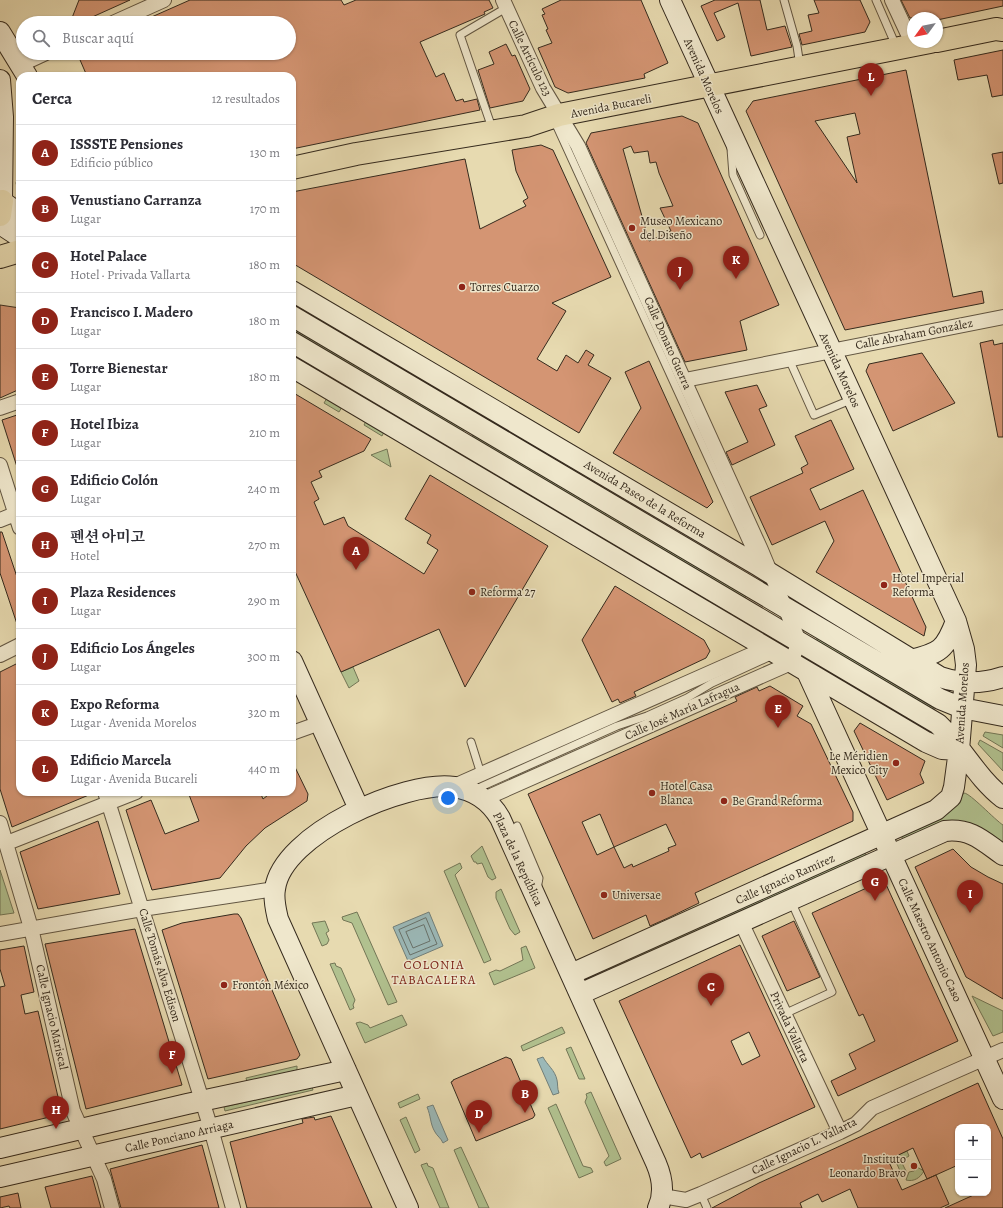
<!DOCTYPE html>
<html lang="es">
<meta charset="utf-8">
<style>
body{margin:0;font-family:Alegreya,"Noto Serif KR",serif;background:#f2f2f3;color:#2b2b33}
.controls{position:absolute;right:12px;bottom:12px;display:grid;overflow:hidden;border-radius:8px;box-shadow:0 1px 3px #0004}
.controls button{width:36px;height:36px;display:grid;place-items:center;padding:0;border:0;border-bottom:1px solid #e1e1e2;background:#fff;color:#2b2b33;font:20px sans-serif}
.compass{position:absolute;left:907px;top:12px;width:36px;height:36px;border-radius:50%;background:#fff;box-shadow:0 1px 3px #0004;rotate:237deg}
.you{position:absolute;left:448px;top:798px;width:14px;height:14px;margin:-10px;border:3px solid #fff;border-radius:50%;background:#1a73e8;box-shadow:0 0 0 6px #1a73e833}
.badge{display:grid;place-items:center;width:26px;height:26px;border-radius:50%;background:#8f2418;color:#fff;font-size:13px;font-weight:700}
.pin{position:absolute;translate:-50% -33px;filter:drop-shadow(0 1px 2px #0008)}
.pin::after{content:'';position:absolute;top:21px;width:14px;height:12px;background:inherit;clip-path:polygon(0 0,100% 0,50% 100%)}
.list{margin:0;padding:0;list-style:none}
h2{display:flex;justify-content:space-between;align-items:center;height:52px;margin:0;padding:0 16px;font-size:17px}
h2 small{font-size:13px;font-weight:400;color:#7c7c81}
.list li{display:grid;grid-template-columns:26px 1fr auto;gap:12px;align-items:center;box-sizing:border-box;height:56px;padding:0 16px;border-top:1px solid #e1e1e2}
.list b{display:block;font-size:15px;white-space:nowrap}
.list p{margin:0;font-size:13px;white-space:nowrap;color:#7c7c81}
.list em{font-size:13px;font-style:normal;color:#7c7c81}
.icon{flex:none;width:22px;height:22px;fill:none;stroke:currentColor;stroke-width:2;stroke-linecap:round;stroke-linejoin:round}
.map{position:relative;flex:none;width:1003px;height:1208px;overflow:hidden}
.search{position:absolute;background:#fff;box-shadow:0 1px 3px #0004;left:16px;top:16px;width:280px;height:44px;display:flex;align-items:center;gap:10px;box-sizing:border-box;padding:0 14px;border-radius:22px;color:#7c7c81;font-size:15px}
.panel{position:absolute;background:#fff;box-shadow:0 1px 3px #0004;left:16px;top:72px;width:280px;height:724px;border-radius:12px}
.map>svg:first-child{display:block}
</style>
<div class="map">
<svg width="1003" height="1208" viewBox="0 0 1003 1208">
<rect width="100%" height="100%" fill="#e7dab0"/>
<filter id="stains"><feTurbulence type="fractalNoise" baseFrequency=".005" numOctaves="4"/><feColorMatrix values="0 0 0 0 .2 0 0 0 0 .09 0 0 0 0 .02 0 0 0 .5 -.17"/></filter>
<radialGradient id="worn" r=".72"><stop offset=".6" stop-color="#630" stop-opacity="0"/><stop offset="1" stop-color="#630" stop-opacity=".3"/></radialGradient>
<path fill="#b1c18f" stroke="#737656" d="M20 173V197L16 183Z
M292 327 464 429 463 431 292 330Z
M327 398 342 407 339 412 324 403Z
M366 421 384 432 382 436 364 425Z
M473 434 746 596 745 598 472 436Z
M387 449 391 467 371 455Z
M817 638 934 708V711L817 641Z
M353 667 359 681 349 688 341 672Z
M985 732 1003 735V748L983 736Z
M980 740 1003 753V771L978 744Z
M964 793C970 793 995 820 1003 825V842L978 826 966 824 904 841 900 834 954 805Z
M482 846 496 878 492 880 488 877 482 863 477 864 476 862H474L471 856Z
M864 851 866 856 612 973 609 967Z
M460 863 462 868 455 875 491 960 484 963 444 871Z
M0 870 14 913 0 915Z
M501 889 520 932 515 935 510 929 496 898V892Z
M357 912 397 1002 388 1005 352 923 343 920 342 917Z
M325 921 329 931 326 933 329 940 327 944 322 946 312 923Z
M526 946 535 968 494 985 489 973 496 970 500 971 523 960 521 948Z
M335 963 336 966 341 968 355 1000 353 1005 354 1008 350 1010 330 964Z
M972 996 1003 1011V1032L993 1036Z
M402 1015 407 1025 365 1043 356 1023 360 1022 368 1025 370 1028Z
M562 1027 565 1033 523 1051 521 1046Z
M571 1047 585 1079H579L566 1049Z
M297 1066V1070L247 1082 246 1078Z
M312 1087 313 1090 225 1111 224 1107Z
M591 1092 621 1159 606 1166 604 1162 609 1156 585 1102 587 1097 586 1094Z
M418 1094 420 1099 400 1108 398 1103Z
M556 1104 583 1166 591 1168 593 1172 579 1178 548 1108Z
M406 1117 420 1150 415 1153 400 1120Z
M461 1147 489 1208H479L454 1150Z
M907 1151 909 1156 904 1159 902 1163 906 1171 903 1178 894 1157Z
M427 1163 428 1166 433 1168 449 1208H440L421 1165Z
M917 1167 924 1171C920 1178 914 1182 906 1180L909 1172 914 1171Z"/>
<path fill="#9bb8b7" stroke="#727f79" d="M429 912 443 946 408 961 393 927Z
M543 1057C547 1065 555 1070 557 1080 558 1084 557 1088 559 1093L553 1095 537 1059Z
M433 1105 448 1140 443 1143C441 1138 437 1136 435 1132 430 1124 431 1116 427 1107Z"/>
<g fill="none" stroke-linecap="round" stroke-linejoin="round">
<path stroke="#68716a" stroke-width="1" d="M426 918 437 944 410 955 399 930Z
M424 925 430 941 413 948 406 932Z"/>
</g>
<path fill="#d49573" stroke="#352a1d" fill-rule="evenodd" d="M79 0H130L79 23H70Z
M190 0H341L344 5 356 0H489L493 8 484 12 485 14 420 42 436 77 444 73 456 101 463 99 464 102 477 99 480 110 292 149V76H87L77 53H289V23H138Z
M561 0H641L668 63 644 74 645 78 568 93 555 87 538 48 552 43 546 30 548 29 542 15 545 14 542 9Z
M715 0H760L767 30 785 26 792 47 751 56 738 3 714 13 725 37 717 41 701 6Z
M814 0H860L870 22 865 32 802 45 799 34 812 31 808 15 819 13Z
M901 0H1003V6L937 20V18H910Z
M506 44 512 56 515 55 530 89 523 101 490 108 478 70 494 64 489 52Z
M1003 50V95L992 97 987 75 958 80 954 60Z
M906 70 953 297 982 291 984 303 845 330 746 111 753 101ZM855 113 860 134 847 137 857 183 815 121Z
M682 116 698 123 779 305 740 321 747 350 685 362 586 143 591 133ZM631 146 634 153 648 151 650 163 656 162 659 173 673 206 660 208 671 231 649 241 623 149Z
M541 145 553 150 611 277 552 303 566 311 537 359 557 371 566 355 578 363 586 350 594 355 588 365 611 378 579 433 292 263V192L465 159 480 229 526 206 523 201 528 198 516 171 512 150Z
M1003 152V183L999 184 992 154Z
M0 305 20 308V389L0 398Z
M993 340 994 345 1003 343V437H998L980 343Z
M922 353 955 403 893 431 866 371 869 364Z
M649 361 713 502 707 508 613 453 641 408 625 372Z
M757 385 767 406 759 409 775 445 732 465 726 452 748 442 725 392Z
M292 392 371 439 364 451 319 471 322 477 311 482 319 499 314 502 324 525 344 517 348 526 424 574 438 550 427 543 431 535 405 519 430 475 548 546 465 687 439 629 341 672 292 565Z
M20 414V470H18L2 420Z
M831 420 854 469 810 489 820 510 863 490 926 627 924 636 816 572 834 541 825 521 772 545 750 497 803 473 801 468 808 464 795 436Z
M0 532H2L20 586V627H18L0 573Z
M615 586 704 640 710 651 706 658 634 692 636 696 620 703 618 699 612 702 582 640Z
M20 662V674L17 676 20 682V792H96L12 827 0 789V672Z
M770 686 803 706 797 716 811 724 853 812V821L695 893 699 903 668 918 650 926 646 915 593 939 528 794 737 701 735 697 757 687 759 691ZM600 814 614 847 597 855 582 822ZM666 824 676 845 668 848 669 851 633 867 632 864 624 868 614 847Z
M860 723 925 761 920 774 924 783 887 800 854 731Z
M292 761 308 794 307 801 265 828 246 846 220 878 152 890 126 810 151 800 165 834 199 821 188 792H260L263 799 272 792H292Z
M98 821 120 894 38 909 20 852Z
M953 849 971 867 988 877 1003 884V999L966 977 915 867Z
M884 880 958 1041 838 1096 831 1081 856 1069 849 1054 875 1041 863 1014 859 1016 812 913Z
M234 914H238L241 918 300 1055 297 1059 208 1079 162 930 182 923Z
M794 921 820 977 787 991 762 936Z
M135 929 182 1085 86 1109 45 944Z
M740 945 815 1107 702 1158 700 1153 691 1158 619 1001ZM749 1032 760 1056 742 1065 731 1041Z
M24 946 34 992 21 995 25 1014 38 1011 62 1114 0 1129V987L5 986 0 969V950Z
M506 1057 511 1059 535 1115 533 1118 476 1141 451 1082 453 1081V1080Z
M978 1083 1003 1139V1208H945L978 1193H988V1127H958V1165L927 1179 913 1148 888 1160 902 1190 936 1175 949 1204 940 1208H858L850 1189 822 1202 818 1194 800 1203 802 1208H712L759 1183Z
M331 1116 372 1208H247L230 1142 303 1123 302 1119 314 1117 315 1120Z
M202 1145 219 1208H121L110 1169Z
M92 1176 101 1208H51L45 1187Z
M18 1193 21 1208H10L9 1206 0 1208V1197Z"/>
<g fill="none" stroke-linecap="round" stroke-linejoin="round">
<defs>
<path id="lane" d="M784 0 797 46 800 66
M876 0 896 46
M554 120 754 558
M492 128 460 35 506 8
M731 149 733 175 760 235
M789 359 814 415 853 399
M471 742 481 774
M474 790 617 726 647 716 687 698 712 683 773 655
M517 826 539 878 537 889
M784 1014 832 992 791 901
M701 1194 707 1208"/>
<path id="street" d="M892 0 913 45
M113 23 164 0
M20 65 46 53
M685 380 1003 317
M0 408 20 401
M0 465 20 528
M0 520 20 512
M0 655 20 645
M292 733 320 723
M452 787 766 648
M105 792 211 1129 233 1208
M484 799 791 663 799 641 761 550 578 146 543 88 503 0
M0 823 31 928 73 1111 104 1179 112 1208
M7 843 136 792
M741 922 840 1132
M0 934 142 909 275 889
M662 1196 686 1200 701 1194 840 1132 856 1124 872 1108 1003 1050"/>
<path id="secondary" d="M0 32 27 76
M0 80 3 117 2 201
M0 200 20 214
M0 224 20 237
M292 291 757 565 940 677C961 684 982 684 1003 677
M292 316 940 699 962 708 1003 716
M292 342 938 724C962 747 977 778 1003 798
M292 367 926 742 942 749 959 750
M911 660C940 653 945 650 956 621
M292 661 359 809
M807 672 1003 1099
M571 974 936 810 951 797 954 787 959 750 966 665 964 649 956 621 670 0
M580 994 945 831C971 828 983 841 1003 855
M0 1148 187 1104 346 1070
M0 1177 357 1095
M408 1208 278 919C276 910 273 899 275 889 282 834 405 780 454 787 475 790 490 801 500 818L656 1163C662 1177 665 1193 658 1208"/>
<path id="primary" d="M937 41 996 29 1003 30
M292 168 356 154 526 126 559 115 930 42
M0 215 2 201
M0 257 20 251"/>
</defs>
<use href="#lane" stroke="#625642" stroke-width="9"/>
<use href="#street" stroke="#625642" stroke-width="16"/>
<use href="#secondary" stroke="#352a1d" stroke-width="22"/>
<use href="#primary" stroke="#352a1d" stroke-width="24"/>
<use href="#lane" stroke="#efe7cc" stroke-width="7"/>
<use href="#street" stroke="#efe7cc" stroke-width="14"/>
<use href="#secondary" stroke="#efe7cc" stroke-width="20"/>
<use href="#primary" stroke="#e7dab0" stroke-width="22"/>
</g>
<g fill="#8f2418" stroke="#efe7cc" stroke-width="1.5">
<circle cx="632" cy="228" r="4"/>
<circle cx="462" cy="287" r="4"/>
<circle cx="884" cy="585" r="4"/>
<circle cx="472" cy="592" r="4"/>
<circle cx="896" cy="763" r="4"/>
<circle cx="652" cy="793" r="4"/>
<circle cx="724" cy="801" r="4"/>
<circle cx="604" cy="895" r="4"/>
<circle cx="224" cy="985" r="4"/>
<circle cx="914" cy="1166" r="4"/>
</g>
<g text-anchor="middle" stroke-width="3" stroke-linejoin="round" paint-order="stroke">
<g font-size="12" fill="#352a1d" stroke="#efe7cc">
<text transform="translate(530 58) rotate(64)" y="4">Calle Artículo 123</text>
<text transform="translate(704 76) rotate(66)" y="4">Avenida Morelos</text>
<text transform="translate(611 106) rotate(-11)" y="4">Avenida Bucareli</text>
<text transform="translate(914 334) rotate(-11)" y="4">Calle Abraham González</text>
<text transform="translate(668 343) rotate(66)" y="4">Calle Donato Guerra</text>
<text transform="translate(840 370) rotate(65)" y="4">Avenida Morelos</text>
<text transform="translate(645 499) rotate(31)" y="4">Avenida Paseo de la Reforma</text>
<text transform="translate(962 703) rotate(-86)" y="4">Avenida Morelos</text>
<text transform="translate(682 711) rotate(-24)" y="4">Calle José María Lafragua</text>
<text transform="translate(518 859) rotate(65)" y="4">Plaza de la República</text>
<text transform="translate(785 879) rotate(-24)" y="4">Calle Ignacio Ramírez</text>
<text transform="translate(930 940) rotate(65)" y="4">Calle Maestro Antonio Caso</text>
<text transform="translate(160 965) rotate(73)" y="4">Calle Tomás Alva Edison</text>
<text transform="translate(52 1017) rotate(77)" y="4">Calle Ignacio Mariscal</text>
<text transform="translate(790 1027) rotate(65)" y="4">Privada Vallarta</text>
<text transform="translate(179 1136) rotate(-13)" y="4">Calle Ponciano Arriaga</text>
<text transform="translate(804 1146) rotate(-26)" y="4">Calle Ignacio L. Vallarta</text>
</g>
<g font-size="12" fill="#352a1d" stroke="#efe7cc" text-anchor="start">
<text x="640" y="225">Museo Mexicano<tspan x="640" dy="14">del Diseño</tspan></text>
<text x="470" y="291">Torres Cuarzo</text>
<text x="892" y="582">Hotel Imperial<tspan x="892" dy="14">Reforma</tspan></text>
<text x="480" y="596">Reforma 27</text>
<text x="888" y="760" text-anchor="end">Le Méridien<tspan x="888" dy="14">Mexico City</tspan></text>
<text x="660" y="790">Hotel Casa<tspan x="660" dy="14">Blanca</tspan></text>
<text x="732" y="805">Be Grand Reforma</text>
<text x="612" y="899">Universae</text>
<text x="232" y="989">Frontón México</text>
<text x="906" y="1163" text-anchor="end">Instituto<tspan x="906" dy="14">Leonardo Bravo</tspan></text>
</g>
<g font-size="13" letter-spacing="1" fill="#7a1f14" stroke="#efe7cc">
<text x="434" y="969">COLONIA<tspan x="434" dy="15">TABACALERA</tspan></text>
</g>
</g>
<rect width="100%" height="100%" filter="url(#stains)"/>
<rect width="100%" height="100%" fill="url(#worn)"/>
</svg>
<div class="controls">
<button>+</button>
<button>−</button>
</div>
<svg class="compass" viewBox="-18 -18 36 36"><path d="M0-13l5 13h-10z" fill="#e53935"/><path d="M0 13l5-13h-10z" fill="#7c7c81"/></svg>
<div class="you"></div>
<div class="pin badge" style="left:356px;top:570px">A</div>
<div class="pin badge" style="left:525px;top:1113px">B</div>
<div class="pin badge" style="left:711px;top:1006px">C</div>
<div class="pin badge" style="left:479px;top:1133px">D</div>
<div class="pin badge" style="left:778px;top:728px">E</div>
<div class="pin badge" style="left:172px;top:1074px">F</div>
<div class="pin badge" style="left:875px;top:901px">G</div>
<div class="pin badge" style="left:56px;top:1129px">H</div>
<div class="pin badge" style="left:970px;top:913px">I</div>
<div class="pin badge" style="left:680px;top:290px">J</div>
<div class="pin badge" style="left:736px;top:279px">K</div>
<div class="pin badge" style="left:871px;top:96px">L</div>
<div class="search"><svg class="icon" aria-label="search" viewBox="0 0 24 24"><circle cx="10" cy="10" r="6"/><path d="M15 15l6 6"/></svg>Buscar aquí</div>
<section class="panel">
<h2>Cerca<small>12 resultados</small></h2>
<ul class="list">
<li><span class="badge">A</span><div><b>ISSSTE Pensiones</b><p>Edificio público</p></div><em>130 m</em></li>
<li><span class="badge">B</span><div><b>Venustiano Carranza</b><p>Lugar</p></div><em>170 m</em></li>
<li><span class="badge">C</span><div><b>Hotel Palace</b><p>Hotel · Privada Vallarta</p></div><em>180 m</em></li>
<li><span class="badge">D</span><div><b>Francisco I. Madero</b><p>Lugar</p></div><em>180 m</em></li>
<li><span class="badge">E</span><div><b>Torre Bienestar</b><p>Lugar</p></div><em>180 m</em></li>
<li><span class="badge">F</span><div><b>Hotel Ibiza</b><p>Lugar</p></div><em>210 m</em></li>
<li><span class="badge">G</span><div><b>Edificio Colón</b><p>Lugar</p></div><em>240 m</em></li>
<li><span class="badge">H</span><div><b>펜션 아미고</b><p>Hotel</p></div><em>270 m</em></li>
<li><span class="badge">I</span><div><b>Plaza Residences</b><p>Lugar</p></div><em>290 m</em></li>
<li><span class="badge">J</span><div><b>Edificio Los Ángeles</b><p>Lugar</p></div><em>300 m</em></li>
<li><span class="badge">K</span><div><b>Expo Reforma</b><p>Lugar · Avenida Morelos</p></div><em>320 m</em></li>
<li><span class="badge">L</span><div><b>Edificio Marcela</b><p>Lugar · Avenida Bucareli</p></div><em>440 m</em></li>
</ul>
</section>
</div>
